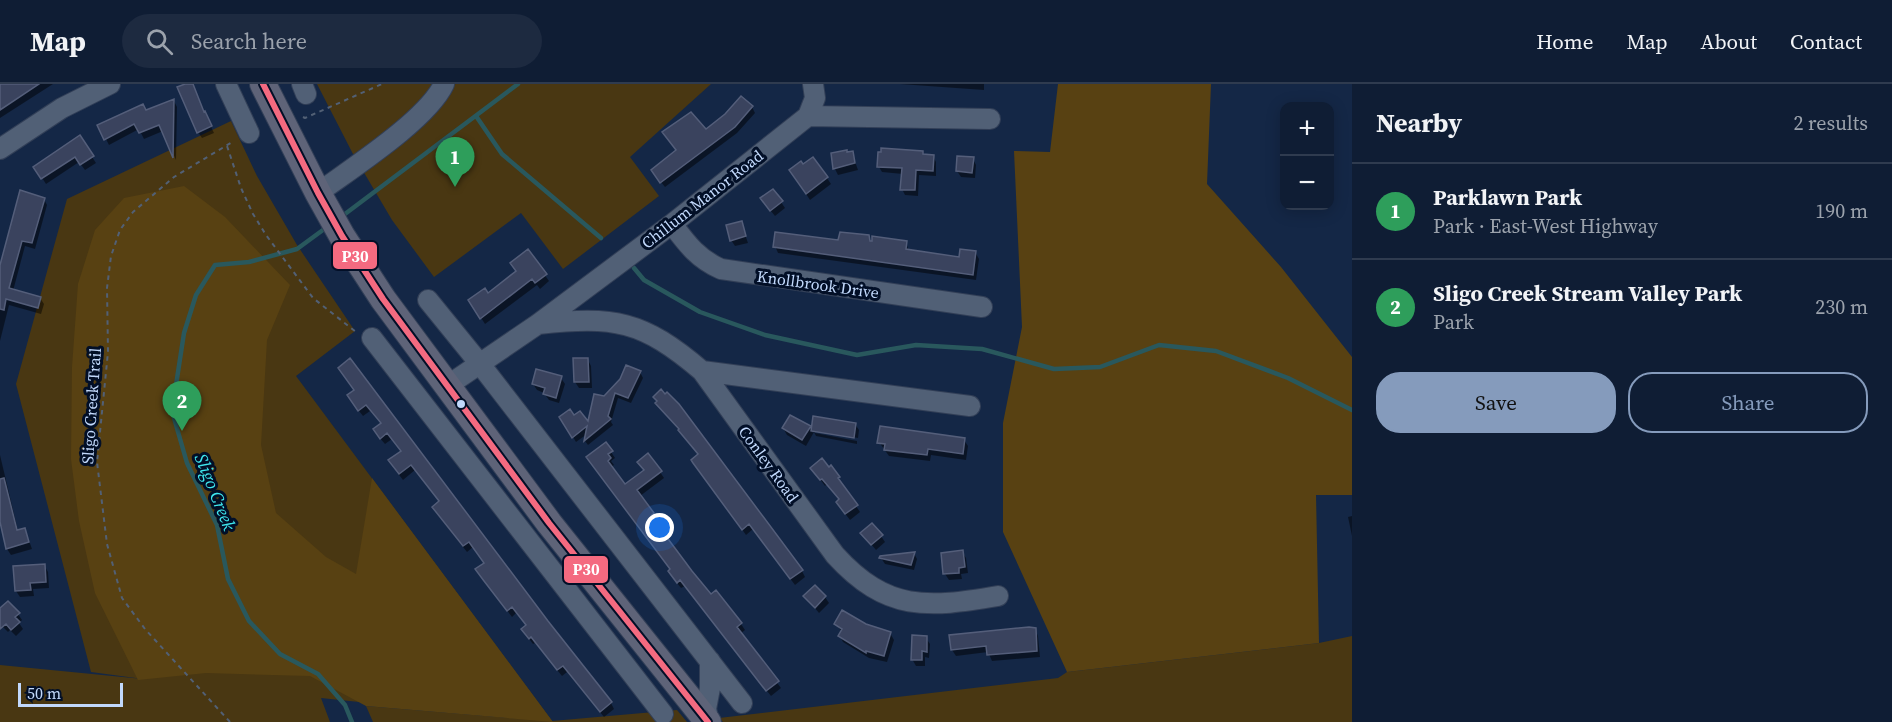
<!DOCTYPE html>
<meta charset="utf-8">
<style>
body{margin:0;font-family:"Source Serif 4",serif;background:#1d2a40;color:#f1f3f6}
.controls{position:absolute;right:18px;top:18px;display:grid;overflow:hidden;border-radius:12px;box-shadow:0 3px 15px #0003}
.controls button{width:54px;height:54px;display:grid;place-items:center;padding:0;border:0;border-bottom:2px solid #2f3b4f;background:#0f1d34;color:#f1f3f6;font:30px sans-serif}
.scale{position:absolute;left:18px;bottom:15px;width:105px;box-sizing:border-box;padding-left:6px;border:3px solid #c2d9fc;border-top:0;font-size:16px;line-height:21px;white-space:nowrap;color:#c2d9fc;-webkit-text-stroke:4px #020f27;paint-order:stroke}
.you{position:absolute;left:660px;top:444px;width:21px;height:21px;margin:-15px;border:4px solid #fff;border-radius:50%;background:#1a73e8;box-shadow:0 0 0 9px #1a73e833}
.badge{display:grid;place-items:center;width:39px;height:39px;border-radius:50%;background:#859bbc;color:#fff;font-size:20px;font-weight:700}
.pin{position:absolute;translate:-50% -50px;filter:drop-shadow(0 2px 3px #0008)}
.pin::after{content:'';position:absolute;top:32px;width:21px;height:18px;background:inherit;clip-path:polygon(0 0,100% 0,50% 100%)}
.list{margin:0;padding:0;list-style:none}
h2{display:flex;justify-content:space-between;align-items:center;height:78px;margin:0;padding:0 24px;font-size:26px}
h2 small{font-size:20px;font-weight:400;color:#9ba2ac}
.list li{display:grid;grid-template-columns:39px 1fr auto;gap:18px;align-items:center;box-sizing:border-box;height:96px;padding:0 24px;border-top:2px solid #2f3b4f}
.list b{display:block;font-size:22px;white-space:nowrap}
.list p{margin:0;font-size:20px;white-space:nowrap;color:#9ba2ac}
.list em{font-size:20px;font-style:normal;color:#9ba2ac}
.actions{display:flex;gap:12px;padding:18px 24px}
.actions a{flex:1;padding:14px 0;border:2px solid #859bbc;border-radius:24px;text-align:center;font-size:21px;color:#859bbc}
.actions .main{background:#859bbc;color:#111}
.icon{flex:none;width:33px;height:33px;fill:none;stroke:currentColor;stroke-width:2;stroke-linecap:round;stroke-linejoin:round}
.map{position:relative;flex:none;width:1352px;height:638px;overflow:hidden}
header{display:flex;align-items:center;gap:36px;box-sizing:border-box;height:84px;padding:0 30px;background:#0f1d34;border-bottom:2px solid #2f3b4f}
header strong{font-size:28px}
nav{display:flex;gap:33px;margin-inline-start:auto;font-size:21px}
.search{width:420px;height:54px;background:#1d2a40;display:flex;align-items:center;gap:15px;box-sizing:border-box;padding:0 21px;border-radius:33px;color:#9ba2ac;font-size:22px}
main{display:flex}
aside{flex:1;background:#0f1d34}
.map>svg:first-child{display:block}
</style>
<header>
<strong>Map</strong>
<div class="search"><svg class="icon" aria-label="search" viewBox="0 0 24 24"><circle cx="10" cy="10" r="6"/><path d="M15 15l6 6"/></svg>Search here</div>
<nav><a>Home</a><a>Map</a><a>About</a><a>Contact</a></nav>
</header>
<main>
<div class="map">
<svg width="1352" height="638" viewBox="0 0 1352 638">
<rect width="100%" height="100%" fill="#142746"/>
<path fill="#493712" d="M317 0H711L630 73 659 112 563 185 521 129 434 193 392 136 353 70Z
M231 37 257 92 297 161 355 247 296 292 552 637 677 626 687 638H373L366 622 522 635 321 614 330 638H0V581L143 595 91 588 16 300 67 115Z
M1352 552V638H723L719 634 1058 594 1067 588 1319 559Z"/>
<path fill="#584112" d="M1058 0H1211L1207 100 1281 183 1352 273V411H1316L1319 559 1067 588 1003 448V339L1022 243 1014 67 1050 68Z
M184 102 225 133 290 201 267 256 261 361 276 429 326 473 356 490 372 394 553 638 366 622 310 592 206 589 138 596 95 509 79 437 71 375 72 283 78 200 95 146 124 114Z"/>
<path fill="#0007" d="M14 0H53L0 34V9Z
M190 0 214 49 202 54 198 48Z
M900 0H984V6Z
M174 17 177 23 176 76 163 47 144 55 139 45 109 61 106 55 146 28Z
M752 23 755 29 737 49 665 103 656 92 705 47Z
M79 53 96 79 85 86 79 78 46 100 35 83Z
M852 69 858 86 838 91 835 85 833 70Z
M922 69 924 72H933L936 78V92L919 91 918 112 905 111 902 105 903 90 882 88 879 83Z
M973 75 976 81 975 94 961 93 957 87Z
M795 93 827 94 831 100 810 116Z
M44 115 47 121 35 165 25 162 13 207 40 214 44 220 41 230 9 221 0 257V185Z
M781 118 785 124 775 132 766 121Z
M741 139 748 159 735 162 731 156Z
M868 153 873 161 906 159 909 167 960 175 975 168 979 175 976 196 778 169 775 162 840 157Z
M528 167 549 197 540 205 537 201 485 240 474 223 517 188Z
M588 276 591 282 592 304H579L575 298Z
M640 288 643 294 631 319 618 314 611 338 613 341 588 361 585 357 587 350 576 358 561 333H574L589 341 605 314Z
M561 294 565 300 559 319 549 316 544 309 537 306 533 300Z
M355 307 547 538 611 619 614 625 604 633 567 588 562 592 535 559 533 560 527 552V542L517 528 512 533 481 492 486 480 473 463 467 468 437 430 434 423 440 418 415 386 403 396 393 383 402 368 392 355 385 360 378 352 382 340 370 327 363 332 352 318Z
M657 319 802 487 805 493 795 501 753 445 746 451 697 382 699 371Z
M815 334 855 340 859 346 858 354 815 346V349L857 357V360L816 352 814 348 806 362 787 351 783 344 810 343 813 349Z
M964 356 968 362 966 376 931 371 930 377 889 372 879 358Z
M611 368 615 374 611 377 614 381 611 383 625 402 660 388 664 394 640 412 657 436 654 438 710 512 716 508 741 540 745 546 740 550 781 604 771 612 685 502 681 504 673 494 669 488 671 486 591 380Z
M0 371 18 447 25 445 32 465 11 471 7 465 0 437Z
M812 384 856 422 860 428 850 436 841 424 840 416 827 400 825 402Z
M1352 432V452L1348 433Z
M862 449 881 452 885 458 876 466Z
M962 468 966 474 968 489 961 490 962 495 949 496 945 490 942 470Z
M914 469 917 475 914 486 885 480 881 474Z
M44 481 48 488 49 504 33 505 34 512 20 513 16 507Z
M805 512 825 513 829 519 819 529Z
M0 526 18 530 22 536 19 539 23 545 16 552 10 546 8 548 0 540Z
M836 540 865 542 890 549 894 556 887 578 869 574 843 558 840 552 842 548Z
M1035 545 1038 552 1040 573 992 577 988 568 956 572 952 566 951 552Z
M926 554 930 560 929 574 925 573V582H916L912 575Z"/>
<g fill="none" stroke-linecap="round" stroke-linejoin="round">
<path stroke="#29585d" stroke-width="4.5" d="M476 32 502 70 601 154
M341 133 518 0
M327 143 297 165 249 178 215 181 196 211 184 249 172 327 187 379 217 441 228 495 249 537 280 570 318 590 345 621 352 638
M634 184 644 196 700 228 765 251 857 271 916 261 982 265 1054 285 1100 283 1159 261 1216 267 1288 294 1352 326"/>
</g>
<path fill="#3a435e" stroke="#545e7a" stroke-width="1.5" d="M0 0H39L0 26Z
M185 0H193L204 28 205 27 212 42 197 49 177 3Z
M741 12 753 22 735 43 660 99 651 86 676 66 662 48 691 28 706 45 725 30Z
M174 15 173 74 159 41 139 49 134 40 104 56 97 41 143 20 146 26Z
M80 51 94 72 80 81 75 73 41 95 33 83Z
M881 64 923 67V70L934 71 933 87 916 86 915 106H900L902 84 877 83 878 68H881Z
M847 66V68L853 67 855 79 833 85 831 69Z
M957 72 974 73 972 89 956 87Z
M813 73 828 93 806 110 789 86 801 77 803 80Z
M773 105 783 117 770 127 760 114Z
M20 106 45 114 32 159 22 157 9 204 41 213 38 224 6 215 4 226 0 225V181Z
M742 137 746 152 730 157 726 141Z
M775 148 838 156 840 148 869 151 870 157H872V152L907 157 906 165 959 173 960 165 976 167 973 191 773 163Z
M528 165 547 190 535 199 532 195 480 235 468 216 485 204 488 209 516 187 510 179Z
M350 274 548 537 612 618 600 628 563 582 557 586 531 553 529 555 521 545 526 541 512 523 507 527 484 497 475 485 484 479 469 458 463 462 432 423 439 417 411 381 399 390 388 376 401 367 387 349 380 355 373 345 381 339 366 321 358 327 347 311 354 306 338 284Z
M573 274H588L589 298H574Z
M626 281 641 287 628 314 615 309 608 332 611 335 584 357 587 342 572 354 559 333 570 325 574 331 580 327 588 337 594 310 604 312 620 295Z
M536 285 562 292 556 314 543 310 545 304 532 300Z
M661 305 665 310 667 308 679 320 803 486 790 495 749 440 742 446 693 379 691 376 698 370 678 346 679 345 655 319 657 317 653 313Z
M790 331 811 342 802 356 782 344Z
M813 332 856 339 854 354 811 347Z
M880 342 965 354 963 370 928 365 927 371 884 366 885 360 877 359Z
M606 358 613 367 608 370 611 374 608 377 625 400 644 386 637 378 648 369 662 387 637 406 654 429 651 432 692 487 711 510 716 506 742 539 737 543 779 597 766 607 680 496 677 499 668 487 670 485 586 373Z
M822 374 829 383 831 381 840 393 838 394 858 421 845 430 836 418 839 415 822 395 820 396 810 384Z
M4 394 17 446 25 444 29 458 6 465 0 438V395Z
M872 439 883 451 871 461 860 449Z
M963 466 965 483 959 484V489L943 490 941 469Z
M915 468 911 481 879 474 880 472Z
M45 480 46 498 30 499 31 506 15 507 13 482Z
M815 501 826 512 815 524 803 512Z
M8 517 20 529 15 533 20 538 11 546 6 540 0 545V524Z
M842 526 866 540 891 548 884 572 866 567V569L838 552 842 545 834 540Z
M1029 543 1036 544 1037 567 987 571 986 562 951 566 949 551Z
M912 551 927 552V568L922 567V576H911Z"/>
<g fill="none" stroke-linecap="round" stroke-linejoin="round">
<defs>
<path id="minor" d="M226 0 249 49
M302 0 306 10
M808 32 815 14 813 0
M0 65 62 24 110 0
M318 109C352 84 427 36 444 0
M672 140C687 160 698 175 721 185L982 223
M428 216 480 280 742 619
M538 240C615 232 642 236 702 287L835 471C887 528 927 524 998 512
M372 254 663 630
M702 287 970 322
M447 302 538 240 672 140 808 32 990 35
M709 638 706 625 710 604V577"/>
<path id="major" d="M263 0 318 109 342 152 383 215 549 439 708 638"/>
</defs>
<use href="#minor" stroke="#323f57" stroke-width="22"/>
<use href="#major" stroke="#323f57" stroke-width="28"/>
<path stroke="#526075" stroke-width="2" stroke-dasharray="4.5 4.5" stroke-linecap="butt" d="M303 33 305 34 382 0
M227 62 241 104 253 130 266 151 313 214 356 248
M230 638 145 545 122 514 107 460 97 378 108 268 107 204 111 172 120 146 133 128 174 93 234 57"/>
<use href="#minor" stroke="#516076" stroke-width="20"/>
<use href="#major" stroke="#5e6378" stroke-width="26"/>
<defs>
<path id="bus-1" d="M263 0 318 109 342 152 383 215 549 439 708 638"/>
</defs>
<use href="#bus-1" stroke="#020f27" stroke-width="10"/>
<use href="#bus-1" stroke="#f46a80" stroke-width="6"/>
</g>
<circle fill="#c2d9fc" stroke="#020f27" stroke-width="2" cx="461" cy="320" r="5"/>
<g text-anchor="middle" stroke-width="6" stroke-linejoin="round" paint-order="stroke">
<g font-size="16" fill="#c2d9fc" stroke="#020f27">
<text transform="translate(702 115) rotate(-38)" y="6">Chillum Manor Road</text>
<text transform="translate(818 200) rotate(8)" y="6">Knollbrook Drive</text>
<text transform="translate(91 322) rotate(-86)" y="6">Sligo Creek Trail</text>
<text transform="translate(769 380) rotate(54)" y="6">Conley Road</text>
</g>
<g font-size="18" font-style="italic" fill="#3fe7ee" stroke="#020f27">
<text transform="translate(215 408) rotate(68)" y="6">Sligo Creek</text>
</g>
</g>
<g stroke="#020f27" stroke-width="2">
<rect x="332" y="157" width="46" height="29" rx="6" fill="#f46a80"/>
<rect x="563" y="471" width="46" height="29" rx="6" fill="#f46a80"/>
</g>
<g font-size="16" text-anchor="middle" font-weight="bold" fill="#fff">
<text x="355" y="178">P30</text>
<text x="586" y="491">P30</text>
</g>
</svg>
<div class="controls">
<button>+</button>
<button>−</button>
</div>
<div class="scale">50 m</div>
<div class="you"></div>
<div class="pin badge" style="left:455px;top:103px;background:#2e9e5b">1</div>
<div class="pin badge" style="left:182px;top:347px;background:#2e9e5b">2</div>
</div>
<aside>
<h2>Nearby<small>2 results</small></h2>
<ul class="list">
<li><span class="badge" style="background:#2e9e5b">1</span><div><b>Parklawn Park</b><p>Park · East-West Highway</p></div><em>190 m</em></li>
<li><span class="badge" style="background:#2e9e5b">2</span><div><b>Sligo Creek Stream Valley Park</b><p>Park</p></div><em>230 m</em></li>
</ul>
<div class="actions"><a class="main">Save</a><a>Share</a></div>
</aside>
</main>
